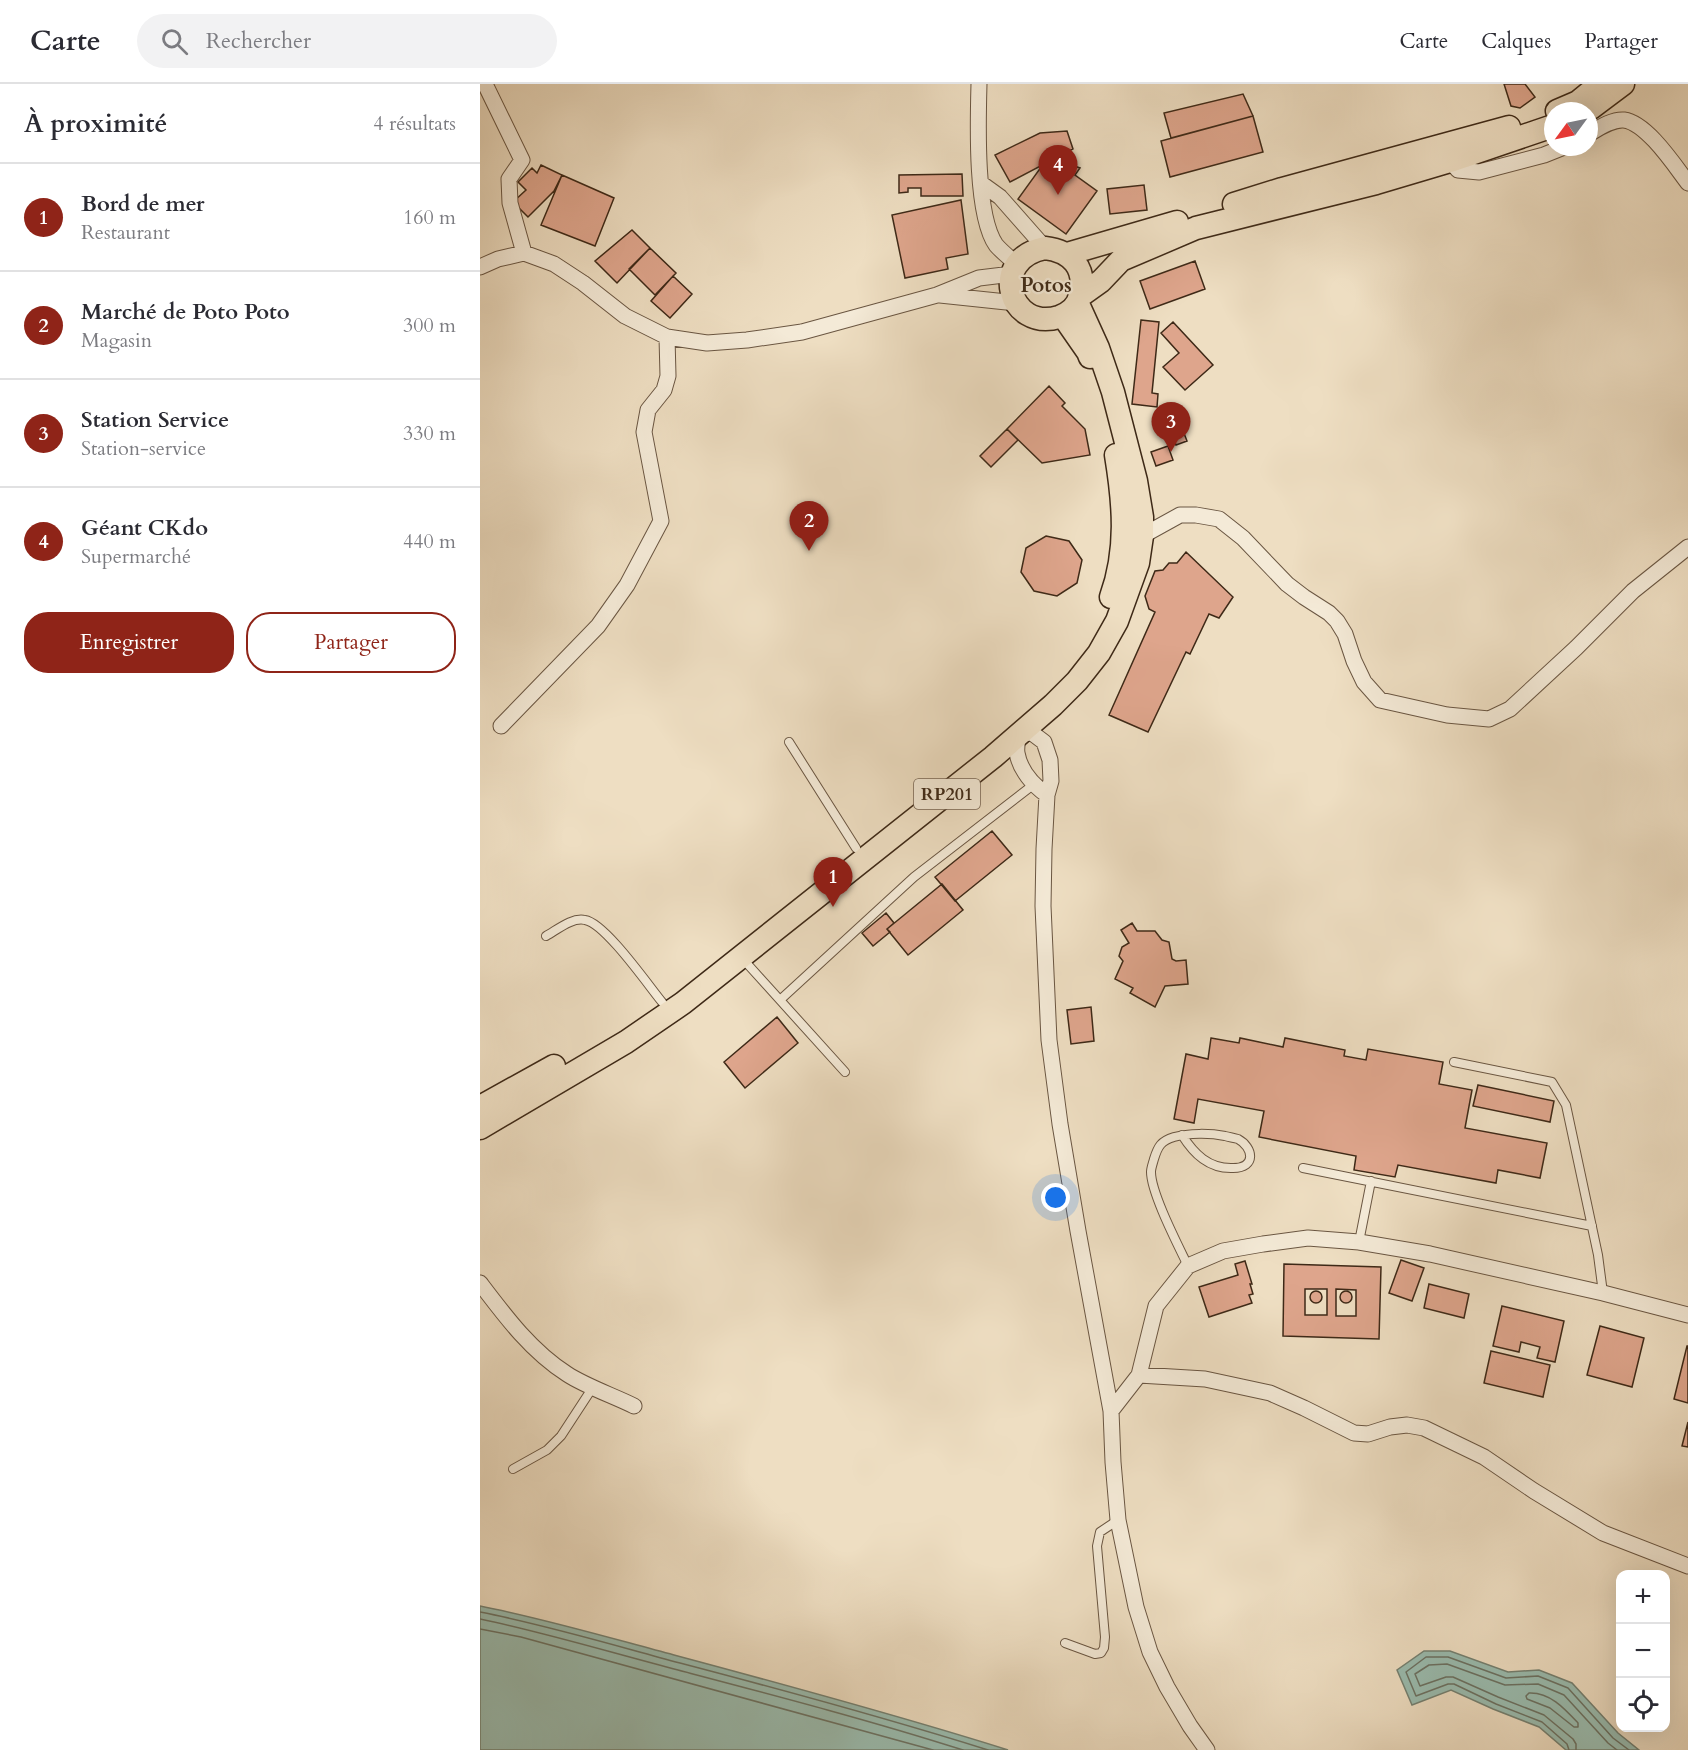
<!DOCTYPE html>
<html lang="fr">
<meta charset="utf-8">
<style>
body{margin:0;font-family:Cardo,serif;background:#f2f2f3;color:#2b2b33}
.controls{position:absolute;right:18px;bottom:18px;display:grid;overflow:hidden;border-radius:12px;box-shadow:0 6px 24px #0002}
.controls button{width:54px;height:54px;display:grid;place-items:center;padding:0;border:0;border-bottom:2px solid #e1e1e2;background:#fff;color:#2b2b33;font:30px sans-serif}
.compass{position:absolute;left:1064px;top:18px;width:54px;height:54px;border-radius:50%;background:#fff;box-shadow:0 6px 24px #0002;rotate:237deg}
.you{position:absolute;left:576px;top:1114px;width:21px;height:21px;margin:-15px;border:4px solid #fff;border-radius:50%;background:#1a73e8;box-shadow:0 0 0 9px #1a73e833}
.badge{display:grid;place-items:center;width:39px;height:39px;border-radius:50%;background:#8f2418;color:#fff;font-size:20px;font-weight:700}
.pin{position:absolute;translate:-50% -50px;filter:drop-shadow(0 2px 3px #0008)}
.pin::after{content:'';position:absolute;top:32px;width:21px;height:18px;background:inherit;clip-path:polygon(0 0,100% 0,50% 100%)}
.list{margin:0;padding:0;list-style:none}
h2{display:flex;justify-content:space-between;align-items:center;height:78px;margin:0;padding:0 24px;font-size:26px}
h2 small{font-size:20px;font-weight:400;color:#7c7c81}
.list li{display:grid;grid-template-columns:39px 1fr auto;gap:18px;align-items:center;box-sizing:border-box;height:108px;padding:0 24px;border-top:2px solid #e1e1e2}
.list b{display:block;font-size:22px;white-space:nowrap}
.list p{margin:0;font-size:20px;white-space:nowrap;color:#7c7c81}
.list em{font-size:20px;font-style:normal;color:#7c7c81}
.actions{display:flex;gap:12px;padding:18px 24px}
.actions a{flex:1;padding:14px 0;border:2px solid #8f2418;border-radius:24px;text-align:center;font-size:21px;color:#8f2418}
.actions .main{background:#8f2418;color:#fff}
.icon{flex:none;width:33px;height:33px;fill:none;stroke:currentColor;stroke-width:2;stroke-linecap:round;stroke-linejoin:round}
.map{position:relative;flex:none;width:1208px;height:1666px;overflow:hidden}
header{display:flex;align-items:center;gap:36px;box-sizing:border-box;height:84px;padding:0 30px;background:#fff;border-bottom:2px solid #e1e1e2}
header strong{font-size:28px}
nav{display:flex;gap:33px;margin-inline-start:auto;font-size:21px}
.search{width:420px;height:54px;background:#f2f2f3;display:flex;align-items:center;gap:15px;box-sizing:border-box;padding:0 21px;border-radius:33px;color:#7c7c81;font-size:22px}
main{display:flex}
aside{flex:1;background:#fff}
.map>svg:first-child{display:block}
</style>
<header>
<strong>Carte</strong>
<div class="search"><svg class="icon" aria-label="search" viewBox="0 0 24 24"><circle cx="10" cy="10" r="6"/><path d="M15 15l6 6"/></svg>Rechercher</div>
<nav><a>Carte</a><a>Calques</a><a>Partager</a></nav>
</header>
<main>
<aside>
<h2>À proximité<small>4 résultats</small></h2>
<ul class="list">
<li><span class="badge">1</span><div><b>Bord de mer</b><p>Restaurant</p></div><em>160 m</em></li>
<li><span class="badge">2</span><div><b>Marché de Poto Poto</b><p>Magasin</p></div><em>300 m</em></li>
<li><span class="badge">3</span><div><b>Station Service</b><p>Station-service</p></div><em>330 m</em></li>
<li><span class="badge">4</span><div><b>Géant CKdo</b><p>Supermarché</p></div><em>440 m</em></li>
</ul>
<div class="actions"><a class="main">Enregistrer</a><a>Partager</a></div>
</aside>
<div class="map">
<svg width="1208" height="1666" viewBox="0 0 1208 1666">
<rect width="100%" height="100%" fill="#eedec2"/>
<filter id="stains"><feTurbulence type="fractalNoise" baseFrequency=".00333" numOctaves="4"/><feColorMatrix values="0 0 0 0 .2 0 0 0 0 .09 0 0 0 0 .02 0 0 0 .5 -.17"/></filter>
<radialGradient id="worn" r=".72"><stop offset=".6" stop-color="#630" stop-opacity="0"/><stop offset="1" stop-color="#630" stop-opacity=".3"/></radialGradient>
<path fill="#9abcaf" stroke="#758172" stroke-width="1.5" d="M0 1522C66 1535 130 1554 194 1571 306 1601 417 1631 528 1666H0Z
M944 1567H970L1028 1588 1059 1586 1092 1599 1138 1649 1159 1666H1086L1059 1643 1013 1625 971 1606 932 1621 917 1586Z"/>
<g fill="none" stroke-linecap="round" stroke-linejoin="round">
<path stroke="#6c7263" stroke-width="1.5" d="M0 1528C67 1541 133 1561 200 1579 303 1606 406 1634 508 1666
M0 1535C67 1549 132 1569 198 1586 293 1611 389 1636 483 1666
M0 1545 41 1553 453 1666
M1049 1609C1070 1608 1085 1625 1098 1639V1643H1094L1070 1624 1047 1615 1046 1612Z
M1089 1666 1087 1660 1062 1638 1016 1620 974 1600H968L936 1612 926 1588 946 1573H968L1026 1594 1058 1592 1088 1604 1133 1654 1149 1666
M1096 1666V1660L1093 1655 1064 1631 1018 1613 973 1593H966L940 1602 935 1590 949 1581 967 1580 1025 1601 1058 1600 1084 1611 1128 1659 1137 1666"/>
</g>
<path fill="#dea58c" stroke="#3e2917" stroke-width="1.5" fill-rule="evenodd" d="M1024 0H1045L1055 13 1040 24 1031 22Z
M763 10 773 32 691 54 684 29Z
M773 32 783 68 690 93 681 57Z
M587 47 593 65 530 98 515 71 560 49Z
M574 75 600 84 595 91 617 107 586 150 538 115 564 79Z
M61 81 82 91 74 107 48 133 33 118 46 106 38 98 52 84 57 89Z
M482 90 483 112H441V104H428V108L419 109V91Z
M82 91 134 114 115 162 61 141Z
M664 101 667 126 630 130 627 105Z
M481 116 488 170 466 174 468 185 425 194 412 131Z
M152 146 170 164 137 199 115 177Z
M170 164 196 189 175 211 149 185Z
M715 177 725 205 670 225 660 197Z
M193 192 212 210 190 234 171 217Z
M661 236 679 238 672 309 678 310 677 323 652 320Z
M693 238 733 281 705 306 683 283 699 269 681 249Z
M569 302 585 319 582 322 605 345 610 371 562 379 527 345Z
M700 339 707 357 696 361 689 342Z
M527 345 538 356 511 383 500 372Z
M688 362 693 376 676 382 671 368Z
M566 452 589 457 602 476 597 499 577 512 554 507 541 488 546 464Z
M706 468 753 513 739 534 729 530 710 570 706 568 668 648 629 631 675 528 669 525 665 512 675 487 683 486 689 479H697Z
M512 747 532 771 475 817 455 793Z
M462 800 483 826 428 871 407 845Z
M406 829 414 839 407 845 410 848 393 862 382 849Z
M652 839 657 847H675L682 856 689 858 692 875 696 877 706 876 708 900 685 902 675 923 650 909 653 904 635 895 643 877 639 872 642 863 649 859 641 846Z
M611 923 614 957 591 960 587 926Z
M297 933 318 959 265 1004 244 978Z
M731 954 759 959 760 954 803 963 805 954 865 966 864 972 886 976 888 965 963 978 959 1000 992 1006 985 1044 1067 1059 1060 1094 1018 1086 1016 1099 918 1081 915 1093 874 1086 876 1072 779 1053 784 1027 718 1015 714 1039 694 1035 706 970 728 975Z
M998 1001 1074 1017 1070 1038 993 1022Z
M921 1176 944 1184 932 1217 909 1209Z
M765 1177 772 1200H770L773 1210 769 1211 772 1219 729 1233 719 1203 758 1191 755 1180Z
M804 1180 901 1183 899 1255 803 1252ZM825 1205H847V1231H825ZM856 1205 876 1206V1232H856Z
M949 1200 989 1210 984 1234 944 1224Z
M860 1213a6 6 0 1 1 12 0a6 6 0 1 1-12 0Z
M830 1213a6 6 0 1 1 12 0a6 6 0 1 1-12 0Z
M1022 1222 1084 1237 1075 1278 1057 1274 1060 1263 1041 1258 1039 1268 1013 1262Z
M1120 1242 1164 1254 1152 1303 1107 1291Z
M1207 1262H1208V1319L1194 1315Z
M1011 1267 1070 1281 1063 1313 1004 1299Z
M1208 1338V1363L1202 1362Z"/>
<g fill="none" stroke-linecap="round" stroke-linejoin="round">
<defs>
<path id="lane" d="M309 658 376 764
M66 852C77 846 92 833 105 836 125 839 168 901 182 918
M262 874 365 988
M300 916 434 793 553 701
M974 978 1072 998 1086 1021 1118 1171 1123 1209
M702 1051C714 1070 729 1085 753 1084 777 1084 773 1063 758 1055 754 1054 749 1053 745 1052 730 1049 709 1049 694 1053 681 1057 678 1062 674 1075 673 1079 671 1084 671 1088 671 1109 698 1161 708 1182
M823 1084 1112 1142
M879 1158 891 1097
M33 1385 67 1366 81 1352 113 1303
M585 1559 615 1570 621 1569 624 1564 625 1553 617 1462 620 1448 638 1436"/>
<path id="street" d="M5 0 42 76 29 95 30 119 44 169
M499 0C498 37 495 131 516 161 522 168 530 174 536 180
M1109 50C1119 44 1132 35 1144 36 1167 39 1195 82 1208 99
M968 69 970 77 978 86 999 88 1064 71 1084 63
M502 100 520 113 565 164
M0 183 18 175 44 169 74 180 103 199 145 232 187 253 227 259 267 256 322 248 457 211 499 194 532 190
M460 211 536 219
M662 452 700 431H716L739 435 763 454 807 500 824 513 849 529 857 537 865 550 874 577 884 598 900 616 967 631 1009 635 1030 625 1096 564 1153 507 1208 463
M21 642 118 542 147 501 181 437 164 348 168 326 184 306 188 292 187 253
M567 711C553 701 540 686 537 669 536 663 538 655 539 650L552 649 564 658 570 676 571 697 567 711 564 765 563 822 569 956 580 1040 598 1147 631 1327 633 1378 638 1436 656 1523 670 1568 687 1603 710 1642 727 1666
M0 1199C25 1232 51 1267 87 1290 105 1302 134 1312 154 1322
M659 1291 725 1295 790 1309 824 1324 874 1349 888 1350 910 1343 927 1341 944 1344 1004 1373 1054 1407 1123 1449 1208 1482
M631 1327 659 1291 676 1222 708 1182 743 1167 783 1160 828 1154 879 1158 950 1170 1123 1209 1208 1231"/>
<path id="primary" d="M1111 24 1143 0
M1077 27 1098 18 1120 0
M754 120 802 105 1029 43
M565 164C591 167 607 184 600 211 598 222 590 229 579 233 529 248 508 175 565 164Z
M587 170 697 138
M600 212 621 197 641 176 716 144 896 99 970 77 1073 42
M583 232 608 268 610 273
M631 513C648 466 644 420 636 371
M0 1023 74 982
M0 1044 146 958 203 919 513 673 573 621 597 597 619 569 637 537 658 479 662 452V433L656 397 633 308 618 264 598 220"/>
</defs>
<use href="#lane" stroke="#6a5642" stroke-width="10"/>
<use href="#street" stroke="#6a5642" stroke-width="17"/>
<use href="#primary" stroke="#3e2917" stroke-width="25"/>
<use href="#lane" stroke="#f4ead7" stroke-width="8"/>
<use href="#street" stroke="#f4ead7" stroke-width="15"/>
<use href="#primary" stroke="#eedec2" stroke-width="22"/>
</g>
<g text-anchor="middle" stroke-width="4.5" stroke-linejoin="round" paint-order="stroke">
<rect fill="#f4ead7" stroke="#756351" stroke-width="1.5" x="434" y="695" width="66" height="30" rx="4.5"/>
<g font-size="18" font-weight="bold" fill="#3e2917">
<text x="467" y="716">RP201</text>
</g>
<g font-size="21" font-weight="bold" fill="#3e2917" stroke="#f4ead7">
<text x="566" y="208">Potos</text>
</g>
</g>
<rect width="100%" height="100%" filter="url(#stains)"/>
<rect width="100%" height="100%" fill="url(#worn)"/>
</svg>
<div class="controls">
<button>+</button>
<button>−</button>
<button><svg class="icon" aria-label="locate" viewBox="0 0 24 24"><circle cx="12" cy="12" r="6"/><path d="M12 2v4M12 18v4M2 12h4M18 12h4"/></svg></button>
</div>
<svg class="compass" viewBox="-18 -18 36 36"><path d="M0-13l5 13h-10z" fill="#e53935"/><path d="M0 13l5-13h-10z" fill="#7c7c81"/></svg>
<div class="you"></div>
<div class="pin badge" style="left:353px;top:823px">1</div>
<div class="pin badge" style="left:329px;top:467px">2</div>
<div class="pin badge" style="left:691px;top:368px">3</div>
<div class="pin badge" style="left:578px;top:111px">4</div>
</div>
</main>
